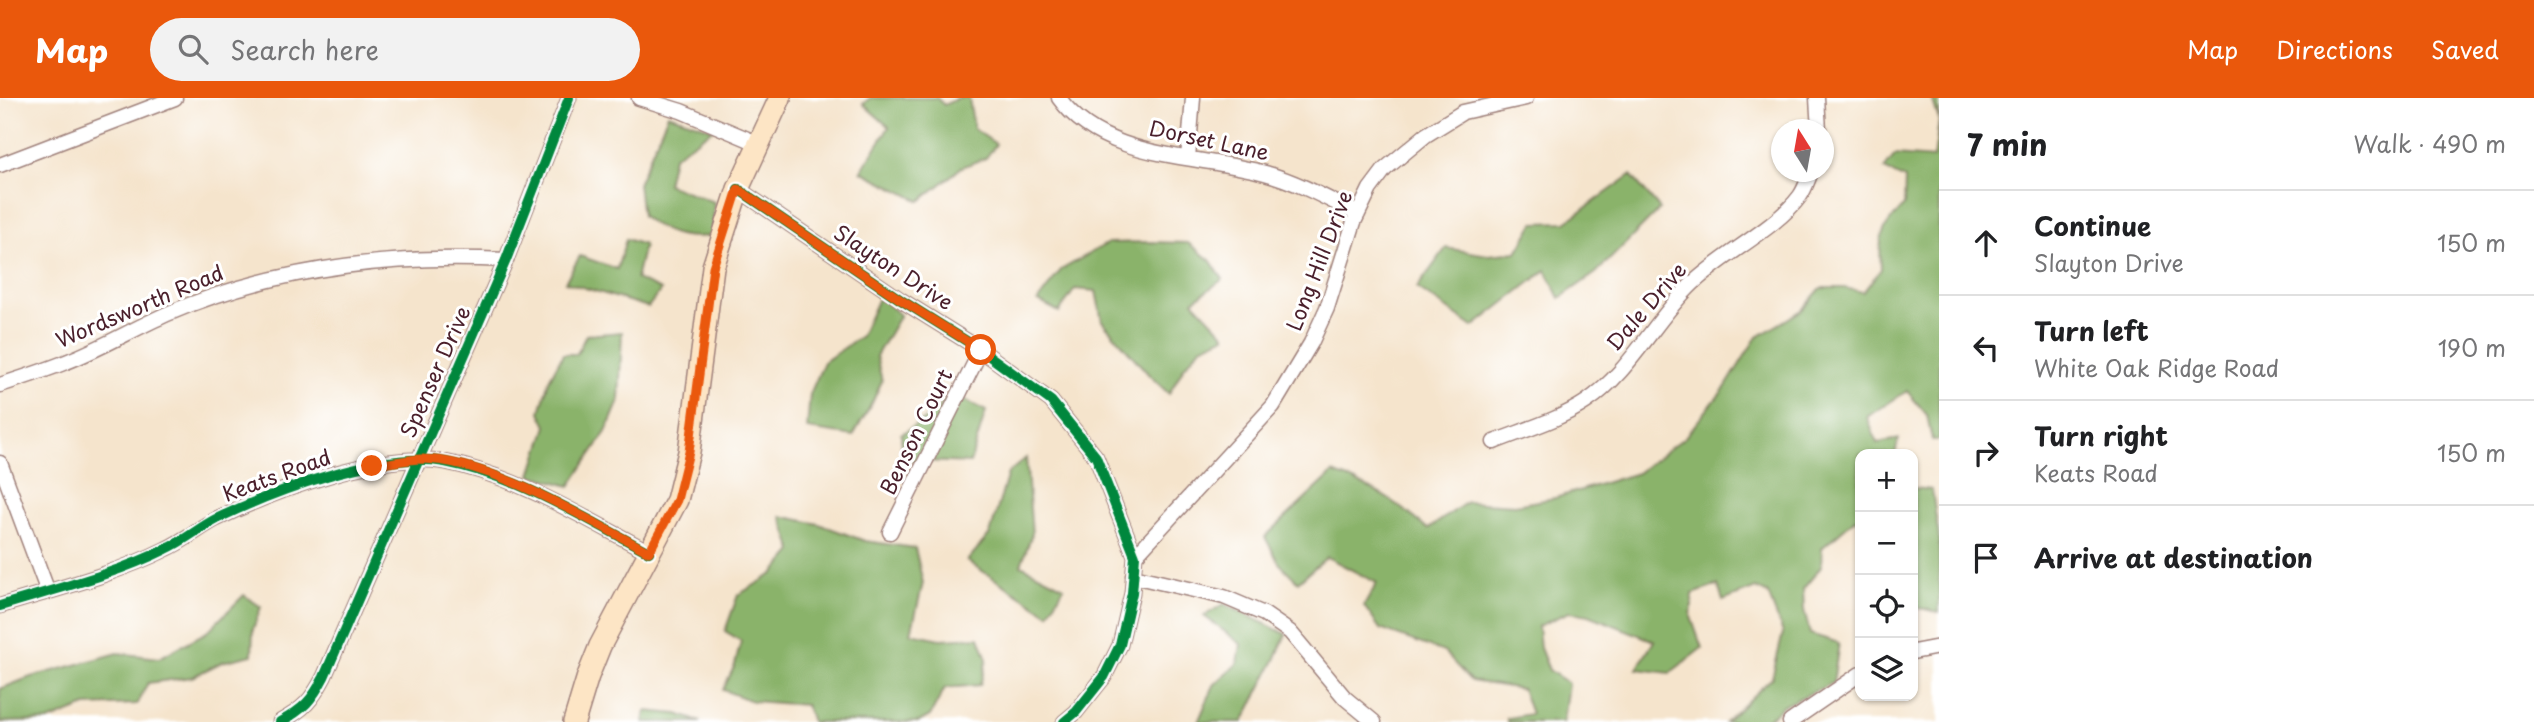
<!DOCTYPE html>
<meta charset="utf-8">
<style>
body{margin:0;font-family:"Playpen Sans",sans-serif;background:#f2f2f2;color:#202124}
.controls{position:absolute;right:21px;bottom:21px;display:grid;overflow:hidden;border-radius:14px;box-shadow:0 2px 5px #0004}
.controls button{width:63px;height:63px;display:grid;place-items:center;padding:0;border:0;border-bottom:2px solid #e0e0e0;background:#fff;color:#202124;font:35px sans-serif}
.compass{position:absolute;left:1771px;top:21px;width:63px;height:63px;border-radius:50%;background:#fff;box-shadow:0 2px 5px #0004;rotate:349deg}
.stop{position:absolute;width:21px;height:21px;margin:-16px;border:5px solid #ea580c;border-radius:50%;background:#fff}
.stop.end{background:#ea580c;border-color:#fff;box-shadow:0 2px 7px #0008}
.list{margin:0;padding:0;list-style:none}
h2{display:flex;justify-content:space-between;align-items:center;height:91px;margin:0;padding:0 28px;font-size:30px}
h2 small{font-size:23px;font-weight:400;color:#757577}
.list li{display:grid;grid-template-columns:46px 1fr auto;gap:21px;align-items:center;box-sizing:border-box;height:105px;padding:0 28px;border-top:2px solid #e0e0e0}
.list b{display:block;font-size:26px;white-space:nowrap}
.list p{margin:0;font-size:23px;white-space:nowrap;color:#757577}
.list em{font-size:23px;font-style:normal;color:#757577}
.icon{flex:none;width:38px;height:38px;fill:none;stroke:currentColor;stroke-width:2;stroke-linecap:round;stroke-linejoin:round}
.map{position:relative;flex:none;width:1939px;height:624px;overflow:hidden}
header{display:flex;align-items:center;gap:42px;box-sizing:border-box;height:98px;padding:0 35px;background:#ea580c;color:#fff}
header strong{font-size:33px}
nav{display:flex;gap:38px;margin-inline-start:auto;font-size:24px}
.search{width:490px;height:63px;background:#f2f2f2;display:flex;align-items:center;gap:18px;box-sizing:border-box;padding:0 24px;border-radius:38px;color:#757577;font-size:26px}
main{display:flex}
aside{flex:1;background:#fff}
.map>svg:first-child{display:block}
</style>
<header>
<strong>Map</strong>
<div class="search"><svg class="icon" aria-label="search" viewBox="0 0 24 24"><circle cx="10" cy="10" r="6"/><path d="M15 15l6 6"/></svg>Search here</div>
<nav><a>Map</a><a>Directions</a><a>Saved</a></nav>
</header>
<main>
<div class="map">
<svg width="1939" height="624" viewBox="0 0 1939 624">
<rect width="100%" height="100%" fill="#fff"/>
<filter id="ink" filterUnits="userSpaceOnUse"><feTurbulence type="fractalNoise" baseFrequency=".0143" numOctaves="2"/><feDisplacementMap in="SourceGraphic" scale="14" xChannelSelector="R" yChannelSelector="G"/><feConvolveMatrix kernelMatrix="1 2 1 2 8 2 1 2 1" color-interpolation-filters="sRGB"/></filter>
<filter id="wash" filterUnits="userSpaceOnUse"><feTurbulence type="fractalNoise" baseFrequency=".00686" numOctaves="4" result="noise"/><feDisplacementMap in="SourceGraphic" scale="28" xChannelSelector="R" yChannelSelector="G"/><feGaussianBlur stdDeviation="1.57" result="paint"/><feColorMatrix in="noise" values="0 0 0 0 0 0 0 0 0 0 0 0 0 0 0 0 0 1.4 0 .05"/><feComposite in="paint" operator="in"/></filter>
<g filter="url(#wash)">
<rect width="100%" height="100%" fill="#f5e4cc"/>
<path fill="#8ab36a" stroke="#6a694a" stroke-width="2" d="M870 0H937L944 7 958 0H969L974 31 996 46 986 60 962 69 920 103 861 73 889 29 863 6Z
M1932 0H1939V342H1932L1927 317 1907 293 1867 319 1877 345 1899 341 1895 356H1860V423L1855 421 1822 450 1821 469 1803 491 1804 512 1810 536 1839 545 1833 585 1784 607 1764 624H1725L1772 580 1783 535 1768 496 1756 490 1723 503 1718 487 1693 496 1691 519 1702 550 1670 575 1637 571 1654 543 1589 517 1569 514 1538 528 1540 550 1549 572 1568 585 1563 624H1507V620L1531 616 1522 591 1471 583 1444 554 1380 531 1364 508 1377 485 1327 459 1298 484 1279 465 1265 439 1333 375C1376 390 1394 403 1428 431L1467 404 1515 407 1555 400 1637 375 1685 339 1725 290 1756 240 1802 212 1821 190H1844L1863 194 1881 171C1879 136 1880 133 1904 108L1905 81 1884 71 1895 57 1934 60 1939 22Z
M668 16 713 31 673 59 667 86 714 104 713 138C683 141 667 137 642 118L638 86Z
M1631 77 1660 111 1596 175 1560 200 1546 172 1473 229 1417 190 1446 150 1488 157 1517 154 1534 125 1566 124Z
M626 141 644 147 636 181 661 192 648 209 565 184 580 158 617 171Z
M1149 144 1188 145 1210 162 1223 181 1193 203 1226 238 1201 249 1184 269 1169 296 1150 278 1102 223 1096 193 1075 191 1059 214 1038 203 1061 172 1108 145Z
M879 198 900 217 876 258 882 283 872 305 853 338 807 331 810 296 824 264 861 238Z
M622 234 619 303 606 334 570 388 531 377 547 328 540 314 549 282 563 256H577L586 237Z
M952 296 986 313 970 365 902 362 901 336 927 320Z
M1026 360 1032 436 1021 467 1064 489 1049 516 967 463 990 436 1008 375Z
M1913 390 1932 392 1939 440V514L1913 509Z
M781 418 819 426 865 443 915 450 923 485 911 535 941 541 979 539 987 561 980 587 945 590 930 618 919 624H812L806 607 752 603 723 592 735 567 741 543 725 533 738 497 773 476 793 453Z
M244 497 261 509 253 531 252 557 222 564 192 579 148 585 137 606 86 608 48 623 0 624V591L28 580 118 555 159 560 207 534Z
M1224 506 1286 536 1275 562 1243 624H1198L1214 587 1238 565 1241 546 1204 518Z
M646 613 677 616 701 624H644Z"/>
</g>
<g filter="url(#ink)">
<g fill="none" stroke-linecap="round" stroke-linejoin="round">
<defs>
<path id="street" d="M639 0 681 13 757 45
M1059 0C1104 63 1198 56 1265 75 1298 84 1328 101 1358 116
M1817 0 1819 32
M1188 60 1193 0
M0 67 175 0
M738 91 901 202 981 252 1051 303 1096 359 1135 458 1132 495 1120 547 1104 579 1076 614 1064 624
M0 287C22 280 44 273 66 264 100 251 133 231 167 216 274 170 391 156 506 162
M1494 344C1524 332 1559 322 1586 304 1629 275 1653 225 1689 189 1720 157 1775 132 1800 98 1805 91 1808 81 1811 74
M0 365 48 494
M890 434 981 252
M1135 458 1273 308 1311 245 1327 210 1354 124 1370 91 1385 71 1426 37 1463 14 1526 0
M1133 478 1224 499 1264 516 1290 534 1345 600 1374 624
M0 508C55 491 114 477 166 451 184 443 199 430 216 421 274 393 381 352 445 364 518 378 584 420 649 454
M1913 554 1939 549
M280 624C304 611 312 602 324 579L506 162 569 0
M1790 624 1860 576"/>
<path id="secondary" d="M574 624 588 578 600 548 677 402 689 354 713 169 738 91 780 0"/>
</defs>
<use href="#street" stroke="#a0827c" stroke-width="17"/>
<use href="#secondary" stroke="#a0827c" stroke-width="24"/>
<use href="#street" stroke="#fff" stroke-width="14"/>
<use href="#secondary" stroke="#fde5c5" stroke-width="21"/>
<defs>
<path id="cycleway" d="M738 91 901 202 981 252 1051 303 1096 359 1135 458 1132 495 1120 547 1104 579 1076 614 1064 624
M0 508C55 491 114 477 166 451 184 443 199 430 216 421 274 393 381 352 445 364 518 378 584 420 649 454
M280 624C304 611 312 602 324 579L506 162 569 0"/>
</defs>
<use href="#cycleway" stroke="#fff" stroke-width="15"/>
<use href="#cycleway" stroke="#00873e" stroke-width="10"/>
</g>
</g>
<g fill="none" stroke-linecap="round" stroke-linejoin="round" filter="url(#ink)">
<path stroke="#ea580c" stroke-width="9" d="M372 368C388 365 405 362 421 361 490 361 588 422 649 454L677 402 689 354 713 169 738 91 901 202 981 252"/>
</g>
<g text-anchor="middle" stroke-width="6" stroke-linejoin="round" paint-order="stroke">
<g font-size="21" fill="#4a1f2b" stroke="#fff">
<text transform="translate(1209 43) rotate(12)" y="7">Dorset Lane</text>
<text transform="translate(1320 163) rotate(-69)" y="7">Long Hill Drive</text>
<text transform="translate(893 170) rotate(33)" y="7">Slayton Drive</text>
<text transform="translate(140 209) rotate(-23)" y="7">Wordsworth Road</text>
<text transform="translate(1647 209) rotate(-49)" y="7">Dale Drive</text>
<text transform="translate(436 274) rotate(-66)" y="7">Spenser Drive</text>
<text transform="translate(917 334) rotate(-64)" y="7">Benson Court</text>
<text transform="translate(277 378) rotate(-20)" y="7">Keats Road</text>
</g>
</g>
</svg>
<div class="controls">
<button>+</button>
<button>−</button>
<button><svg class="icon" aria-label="locate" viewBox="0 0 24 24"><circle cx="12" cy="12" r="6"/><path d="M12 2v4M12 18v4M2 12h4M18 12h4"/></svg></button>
<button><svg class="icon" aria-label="layers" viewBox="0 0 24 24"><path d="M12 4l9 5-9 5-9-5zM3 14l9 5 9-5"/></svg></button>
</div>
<svg class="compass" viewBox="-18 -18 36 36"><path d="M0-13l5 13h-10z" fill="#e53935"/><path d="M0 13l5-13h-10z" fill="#757577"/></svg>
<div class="stop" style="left:981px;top:252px"></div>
<div class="stop end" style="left:372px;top:368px"></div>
</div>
<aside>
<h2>7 min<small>Walk · 490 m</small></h2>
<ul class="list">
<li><svg class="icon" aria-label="ahead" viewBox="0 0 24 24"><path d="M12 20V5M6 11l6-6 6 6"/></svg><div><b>Continue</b><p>Slayton Drive</p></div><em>150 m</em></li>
<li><svg class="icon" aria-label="left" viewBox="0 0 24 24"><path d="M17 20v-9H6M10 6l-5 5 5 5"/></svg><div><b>Turn left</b><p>White Oak Ridge Road</p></div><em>190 m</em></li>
<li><svg class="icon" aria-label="right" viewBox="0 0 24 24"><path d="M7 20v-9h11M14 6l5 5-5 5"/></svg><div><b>Turn right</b><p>Keats Road</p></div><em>150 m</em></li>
<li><svg class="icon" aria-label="arrive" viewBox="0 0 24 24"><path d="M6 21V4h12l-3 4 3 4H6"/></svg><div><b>Arrive at destination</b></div></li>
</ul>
</aside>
</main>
